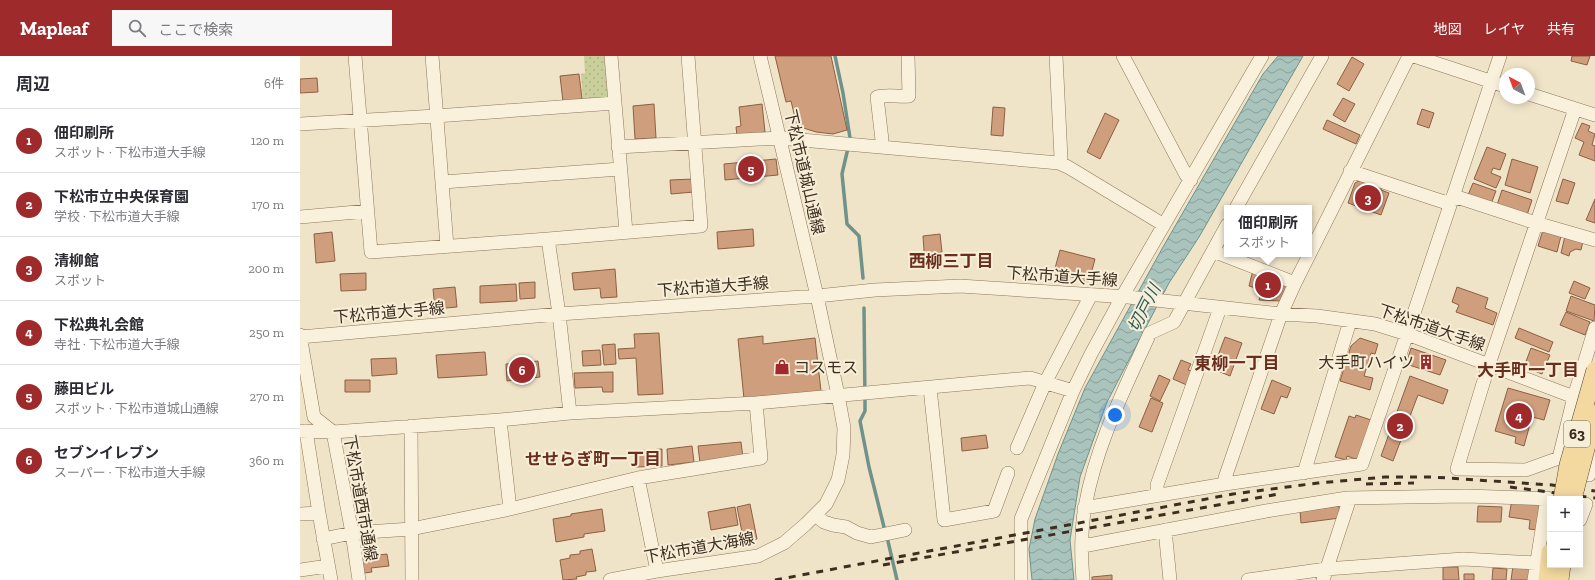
<!DOCTYPE html>
<html lang="ja">
<meta charset="utf-8">
<style>
body{margin:0;font-family:"Zilla Slab","Noto Sans JP",serif;background:#f7f7f7;color:#2b2b33}
.controls{position:absolute;right:12px;bottom:12px;display:grid;overflow:hidden;border-radius:0px;box-shadow:0 2px 10px #0003}
.controls button{width:36px;height:36px;display:grid;place-items:center;padding:0;border:0;border-bottom:1px solid #e1e1e2;background:#fff;color:#2b2b33;font:20px sans-serif}
.compass{position:absolute;left:1199px;top:12px;width:36px;height:36px;border-radius:50%;background:#fff;box-shadow:0 2px 10px #0003;rotate:319deg}
.you{position:absolute;left:815px;top:359px;width:14px;height:14px;margin:-10px;border:3px solid #fff;border-radius:50%;background:#1a73e8;box-shadow:0 0 0 6px #1a73e833}
.badge{display:grid;place-items:center;width:26px;height:26px;border-radius:50%;background:#9e2a2b;color:#fff;font-size:13px;font-weight:700}
.pin{position:absolute;translate:-50% -50%;border:2px solid #fff;box-shadow:0 1px 4px #0006}
.popup{position:absolute;left:924px;top:149px;width:88px;height:52px;box-sizing:border-box;display:grid;place-content:center;border-radius:0px;background:#fff;filter:drop-shadow(0 1px 3px #0005);font-size:13px;white-space:nowrap;color:#7c7c81}
.popup b{font-size:15px;color:#2b2b33}
.popup::after{content:'';position:absolute;left:50%;top:100%;margin-left:-8px;border:8px solid transparent;border-top-color:#fff}
.list{margin:0;padding:0;list-style:none}
h2{display:flex;justify-content:space-between;align-items:center;height:52px;margin:0;padding:0 16px;font-size:17px}
h2 small{font-size:13px;font-weight:400;color:#7c7c81}
.list li{display:grid;grid-template-columns:26px 1fr auto;gap:12px;align-items:center;box-sizing:border-box;height:64px;padding:0 16px;border-top:1px solid #e1e1e2}
.list b{display:block;font-size:15px;white-space:nowrap}
.list p{margin:0;font-size:13px;white-space:nowrap;color:#7c7c81}
.list em{font-size:13px;font-style:normal;color:#7c7c81}
.icon{flex:none;width:22px;height:22px;fill:none;stroke:currentColor;stroke-width:2;stroke-linecap:round;stroke-linejoin:round}
.map{position:relative;flex:none;width:1295px;height:524px;overflow:hidden}
header{display:flex;align-items:center;gap:24px;box-sizing:border-box;height:56px;padding:0 20px;background:#9e2a2b;color:#fff}
header strong{font-size:19px}
nav{display:flex;gap:22px;margin-inline-start:auto;font-size:14px}
.search{width:280px;height:36px;background:#f7f7f7;display:flex;align-items:center;gap:10px;box-sizing:border-box;padding:0 14px;border-radius:0px;color:#7c7c81;font-size:15px}
main{display:flex}
aside{flex:1;background:#fff}
.map>svg:first-child{display:block}
</style>
<header>
<strong>Mapleaf</strong>
<div class="search"><svg class="icon" aria-label="search" viewBox="0 0 24 24"><circle cx="10" cy="10" r="6"/><path d="M15 15l6 6"/></svg>ここで検索</div>
<nav><a>地図</a><a>レイヤ</a><a>共有</a></nav>
</header>
<main>
<aside>
<h2>周辺<small>6件</small></h2>
<ul class="list">
<li><span class="badge">1</span><div><b>佃印刷所</b><p>スポット · 下松市道大手線</p></div><em>120 m</em></li>
<li><span class="badge">2</span><div><b>下松市立中央保育園</b><p>学校 · 下松市道大手線</p></div><em>170 m</em></li>
<li><span class="badge">3</span><div><b>清柳館</b><p>スポット</p></div><em>200 m</em></li>
<li><span class="badge">4</span><div><b>下松典礼会館</b><p>寺社 · 下松市道大手線</p></div><em>250 m</em></li>
<li><span class="badge">5</span><div><b>藤田ビル</b><p>スポット · 下松市道城山通線</p></div><em>270 m</em></li>
<li><span class="badge">6</span><div><b>セブンイレブン</b><p>スーパー · 下松市道大手線</p></div><em>360 m</em></li>
</ul>
</aside>
<div class="map">
<svg width="1295" height="524" viewBox="0 0 1295 524">
<defs>
<pattern id="park-dots" width="8" height="8" patternUnits="userSpaceOnUse"><rect width="8" height="8" fill="#c9cf9b"/><path d="M2 2h.1M6 6h.1" fill="none" stroke="#aeb285" stroke-width="1.8" stroke-linecap="round"/></pattern>
<pattern id="water-waves" width="16" height="10" patternUnits="userSpaceOnUse"><rect width="16" height="10" fill="#a9c4bc"/><path d="M0 5q4-4 8 0t8 0" fill="none" stroke="#8ba098"/></pattern>
</defs>
<rect width="100%" height="100%" fill="#f0e4c8"/>
<path fill="url(#park-dots)" d="M284 0H306L310 41 283 44 281 18 285 17Z"/>
<path fill="url(#water-waves)" stroke="#6f938a" d="M978 0H1003L899 181 869 227 807 346 780 421 770 484 774 524H732L729 493 735 463 758 398 785 332 863 191 963 18Z"/>
<g fill="none" stroke-linecap="round" stroke-linejoin="round">
<path stroke="#6f938a" stroke-width="3.5" d="M535 0 543 37 550 82 549 85
M548 92 542 118 547 168 559 180 563 222
M564 252 565 346V355L560 365 569 411 585 475
M587 481 597 524"/>
</g>
<path fill="#cf9f7d" stroke="#8d5f41" d="M475 0H531L547 74 533 78 516 76 497 70 491 45 486 46Z
M1272 0H1290L1287 9 1271 5Z
M1052 1 1064 8 1049 35 1037 28Z
M279 18 282 43 263 46 260 20Z
M17 22 18 36 0 37V23Z
M1043 42 1055 48 1045 66 1033 59Z
M354 48 356 82 335 83 333 50Z
M462 48 465 76 437 80 436 71 441 70 439 51Z
M693 51 705 52 703 80 691 79Z
M1122 53 1134 57 1129 72 1117 68Z
M805 57 819 64 800 103 787 96Z
M1027 64 1060 79 1056 88 1023 73Z
M1282 67 1290 70 1288 75 1295 78 1292 89 1295 90V105L1279 99 1284 86 1275 82Z
M1187 91 1206 98 1200 114 1193 112 1191 117 1201 121 1196 132 1174 123Z
M476 103 478 119 425 124 424 108Z
M1212 103 1238 111 1230 137 1205 129Z
M393 123 394 136 371 138 370 124Z
M1263 123 1275 127 1268 148 1256 145Z
M1061 124 1082 131 1081 134 1089 137 1081 159 1048 147 1055 127Z
M1173 127 1196 135 1191 148 1168 139Z
M1202 134 1232 144 1227 159 1197 149Z
M1295 143V167L1286 164Z
M453 173 454 190 418 193 417 176Z
M1243 174 1261 180 1257 196 1238 190Z
M32 176 35 205 16 207 14 178Z
M640 178 642 196 637 197 638 208 625 209 623 180Z
M1265 180 1283 185 1281 194 1276 193 1270 196 1269 200 1261 197Z
M760 194 795 203 789 226 754 216Z
M315 213 317 241 301 242 300 232 274 234 272 217Z
M953 214 988 227 981 245 959 244 962 234 949 230Z
M66 217V234L41 235 40 218Z
M1274 225 1290 232 1285 243 1269 237Z
M235 226V242L220 243 219 227Z
M216 228 217 245 180 247V230Z
M155 231 157 251 135 253 133 233Z
M1157 231 1188 242 1185 252 1197 257 1193 269 1156 256 1159 249 1152 246Z
M1271 240 1295 249 1294 265 1266 255Z
M1266 256 1290 266 1285 279 1260 269Z
M1219 272 1253 286 1249 296 1215 282Z
M359 277 363 338 338 339 336 302 319 303 318 293 335 292 334 278Z
M463 280V288L515 282 521 335 444 343 438 283Z
M925 281 942 287 930 320 913 313Z
M1060 282 1078 288 1075 298 1071 297 1064 320 1073 322 1070 334 1040 325 1051 290Z
M315 288 316 308 304 309 302 289Z
M1111 292 1146 304 1140 319 1106 308Z
M1231 292 1250 299 1242 318 1224 311Z
M300 294 301 309 283 310 282 295Z
M185 296 187 319 138 322 136 299Z
M96 302 97 318 72 320 71 303Z
M881 304 891 308 888 314 895 316 889 330 873 323Z
M238 305 240 321 207 325 206 308Z
M313 316V336H303L302 331 275 332 274 317Z
M859 319 870 324 860 345 850 340Z
M1110 320 1148 334 1143 348 1118 339 1093 405 1081 400Z
M45 324H70V336H45Z
M972 324 991 332 987 342 981 340 974 358 961 353Z
M1208 332 1250 344 1244 364 1232 361 1224 390 1215 387 1216 381 1195 375Z
M851 342 863 347 852 376 839 371Z
M1056 359 1071 364 1058 404 1047 400 1046 404 1035 401 1049 360 1055 362Z
M686 379 688 392 662 395 661 382Z
M441 386 443 402 400 407 398 390Z
M392 390 394 406 368 409 367 393Z
M362 393V410L336 411 335 395Z
M1212 443 1242 447 1238 474 1229 473 1230 464 1209 461Z
M450 448 457 483 444 486 437 451Z
M1039 450 1040 462 1001 467 1000 455Z
M1178 450 1202 451 1201 466H1177Z
M435 451 438 469 411 474 408 456Z
M302 453 305 475 284 478V481L256 486 253 463 271 460V458Z
M292 493 296 515 286 516V519L276 521 277 523 263 524 260 504 270 502V499L280 498V495Z
M87 498 89 510 71 512 72 516 64 517 62 501Z
M1213 510 1233 512 1231 524H1211Z
M1143 511H1158L1159 524H1143Z
M1193 512 1207 513 1206 524H1192Z
M1164 518H1174V524H1164Z
M812 519V524H792V521Z"/>
<g fill="none" stroke-linecap="round" stroke-linejoin="round">
<defs>
<path id="minor" d="M55 0 71 196 248 183 401 170 388 0
M132 0 147 190
M311 0 326 176
M756 0 761 102 759 107
M823 0 886 119 891 124
M1114 0 1205 30
M1229 38 1295 59
M1275 53 1189 308 1157 413 1226 414 1259 402 1274 341 1295 272
M0 68 136 60 315 47
M318 91 479 82 759 107 768 111 864 169
M581 91 582 84 577 41C588 38 598 41 609 40L608 0
M1050 115 1144 146 1160 142 1236 167 1295 184
M143 126 320 113
M936 152 1022 0
M0 161 68 155
M248 183 259 258 270 357
M913 195 995 227
M0 279 14 361 33 376 52 477 59 524
M0 281 259 258 517 240 575 234 660 230 828 241 981 258 1017 260 1075 268 1107 278 1274 341 1293 349
M630 332 644 464 694 455 708 417
M200 364 210 453
M111 370 112 524
M0 375 33 376 200 364 270 357 456 347 730 322 773 335
M6 375 19 457
M717 392 745 327 791 239
M1004 417 1050 265
M1289 419 1295 391
M338 422 357 515
M925 428V422L981 258 995 227 1109 0
M857 439V429L920 252
M784 452 925 428 1062 408 1107 278 1200 0
M0 458 19 457 31 524
M515 459 524 466 533 469 546 471 557 477 571 481 605 474
M1280 464 1286 448
M865 474 870 524
M23 483 52 477 111 473 210 453 338 422 461 402 456 347
M783 490 966 455 1047 442 1166 440 1253 443
M0 514 28 510
M310 524 357 515 458 500 484 487 506 468 526 448 538 424 543 399 544 372 538 339 517 240 460 0
M721 524V463L773 335 791 298 822 241 962 0
M783 524C781 503 781 471 785 451 796 389 824 334 850 277L874 266 927 169
M948 524 1026 513 1163 503 1236 507
M1023 524 1048 448 1047 442
M1234 524 1247 442"/>
<path id="major" d="M1247 524 1250 496
M1260 524 1262 509"/>
</defs>
<use href="#minor" stroke="#8d765c" stroke-width="14"/>
<use href="#major" stroke="#5b4430" stroke-width="18"/>
<use href="#minor" stroke="#faf1dc" stroke-width="13"/>
<use href="#major" stroke="#f3d9a0" stroke-width="17"/>
<path stroke="#3d2e20" stroke-width="3" stroke-dasharray="7 7" stroke-linecap="butt" d="M1066 428 1114 427
M1210 431 1295 442
M583 509 979 438
M475 524 933 438 1018 427 1085 421H1132L1252 429 1295 435"/>
<defs>
<path id="major-bridge" d="M1262 443 1268 409 1295 314
M1273 443 1295 358"/>
</defs>
<use href="#major-bridge" stroke="#5b4430" stroke-width="18" stroke-linecap="butt"/>
<use href="#major-bridge" stroke="#f3d9a0" stroke-width="17"/>
</g>
<defs>
<symbol id="building-bare" viewBox="-9 -9 18 18"><path d="M-4-6H4V6H1V3H-1V6H-4ZM-2.5-4.3h1.7v1.8h-1.7ZM.8-4.3h1.7v1.8H.8ZM-2.5-1h1.7V.8h-1.7ZM.8-1h1.7V.8H.8Z" fill="#9e2a2b" stroke="#f7eed8" stroke-width="2.5" paint-order="stroke"/></symbol>
<symbol id="shop-bare" viewBox="-9 -9 18 18"><path d="M-5-2.5h2.3a2.7 3.5 0 0 1 5.4 0H5L5.5 6h-11ZM-1.5-2.5h3a1.5 2.3 0 0 0-3 0Z" fill="#9e2a2b" stroke="#f7eed8" stroke-width="2.5" paint-order="stroke"/></symbol>
</defs>
<g fill-rule="evenodd">
<use href="#building-bare" x="1115" y="295" width="22" height="22"/>
<use href="#shop-bare" x="471" y="300" width="22" height="22"/>
</g>
<g text-anchor="middle" stroke-width="4" stroke-linejoin="round" paint-order="stroke">
<rect fill="#f7eed8" stroke="#756857" stroke-width="1" x="1264" y="365" width="26" height="26" rx="3"/>
<g font-size="15" font-weight="bold" fill="#3d2e20">
<text x="1277" y="383">63</text>
</g>
<g font-size="16" fill="#3d2e20" stroke="#f7eed8">
<text transform="translate(505 116) rotate(77)" y="6">下松市道城山通線</text>
<text transform="translate(762 220) rotate(4)" y="6">下松市道大手線</text>
<text transform="translate(413 230) rotate(-4)" y="6">下松市道大手線</text>
<text transform="translate(89 256) rotate(-5)" y="6">下松市道大手線</text>
<text transform="translate(1132 271) rotate(19)" y="6">下松市道大手線</text>
<text transform="translate(61 442) rotate(80)" y="6">下松市道西市通線</text>
<text transform="translate(399 491) rotate(-10)" y="6">下松市道大海線</text>
</g>
<g font-size="16" fill="#3d2e20" stroke="#f7eed8" text-anchor="end">
<text x="1114" y="312">大手町ハイツ</text>
<text x="494" y="317" text-anchor="start">コスモス</text>
</g>
<g font-size="17" font-weight="bold" fill="#6b2e1e" stroke="#f7eed8">
<text x="651" y="211">西柳三丁目</text>
<text x="937" y="313">東柳一丁目</text>
<text x="1228" y="320">大手町一丁目</text>
<text x="293" y="409">せせらぎ町一丁目</text>
</g>
<g font-size="17" font-style="italic" fill="#2f5d5a" stroke="#f7eed8">
<text transform="translate(844 252) rotate(-63)" y="6">切戸川</text>
</g>
</g>
</svg>
<div class="controls">
<button>+</button>
<button>−</button>
</div>
<svg class="compass" viewBox="-18 -18 36 36"><path d="M0-13l5 13h-10z" fill="#e53935"/><path d="M0 13l5-13h-10z" fill="#7c7c81"/></svg>
<div class="you"></div>
<div class="pin badge" style="left:968px;top:229px">1</div>
<div class="popup"><b>佃印刷所</b>スポット</div>
<div class="pin badge" style="left:1100px;top:370px">2</div>
<div class="pin badge" style="left:1068px;top:142px">3</div>
<div class="pin badge" style="left:1219px;top:360px">4</div>
<div class="pin badge" style="left:451px;top:113px">5</div>
<div class="pin badge" style="left:222px;top:314px">6</div>
</div>
</main>
